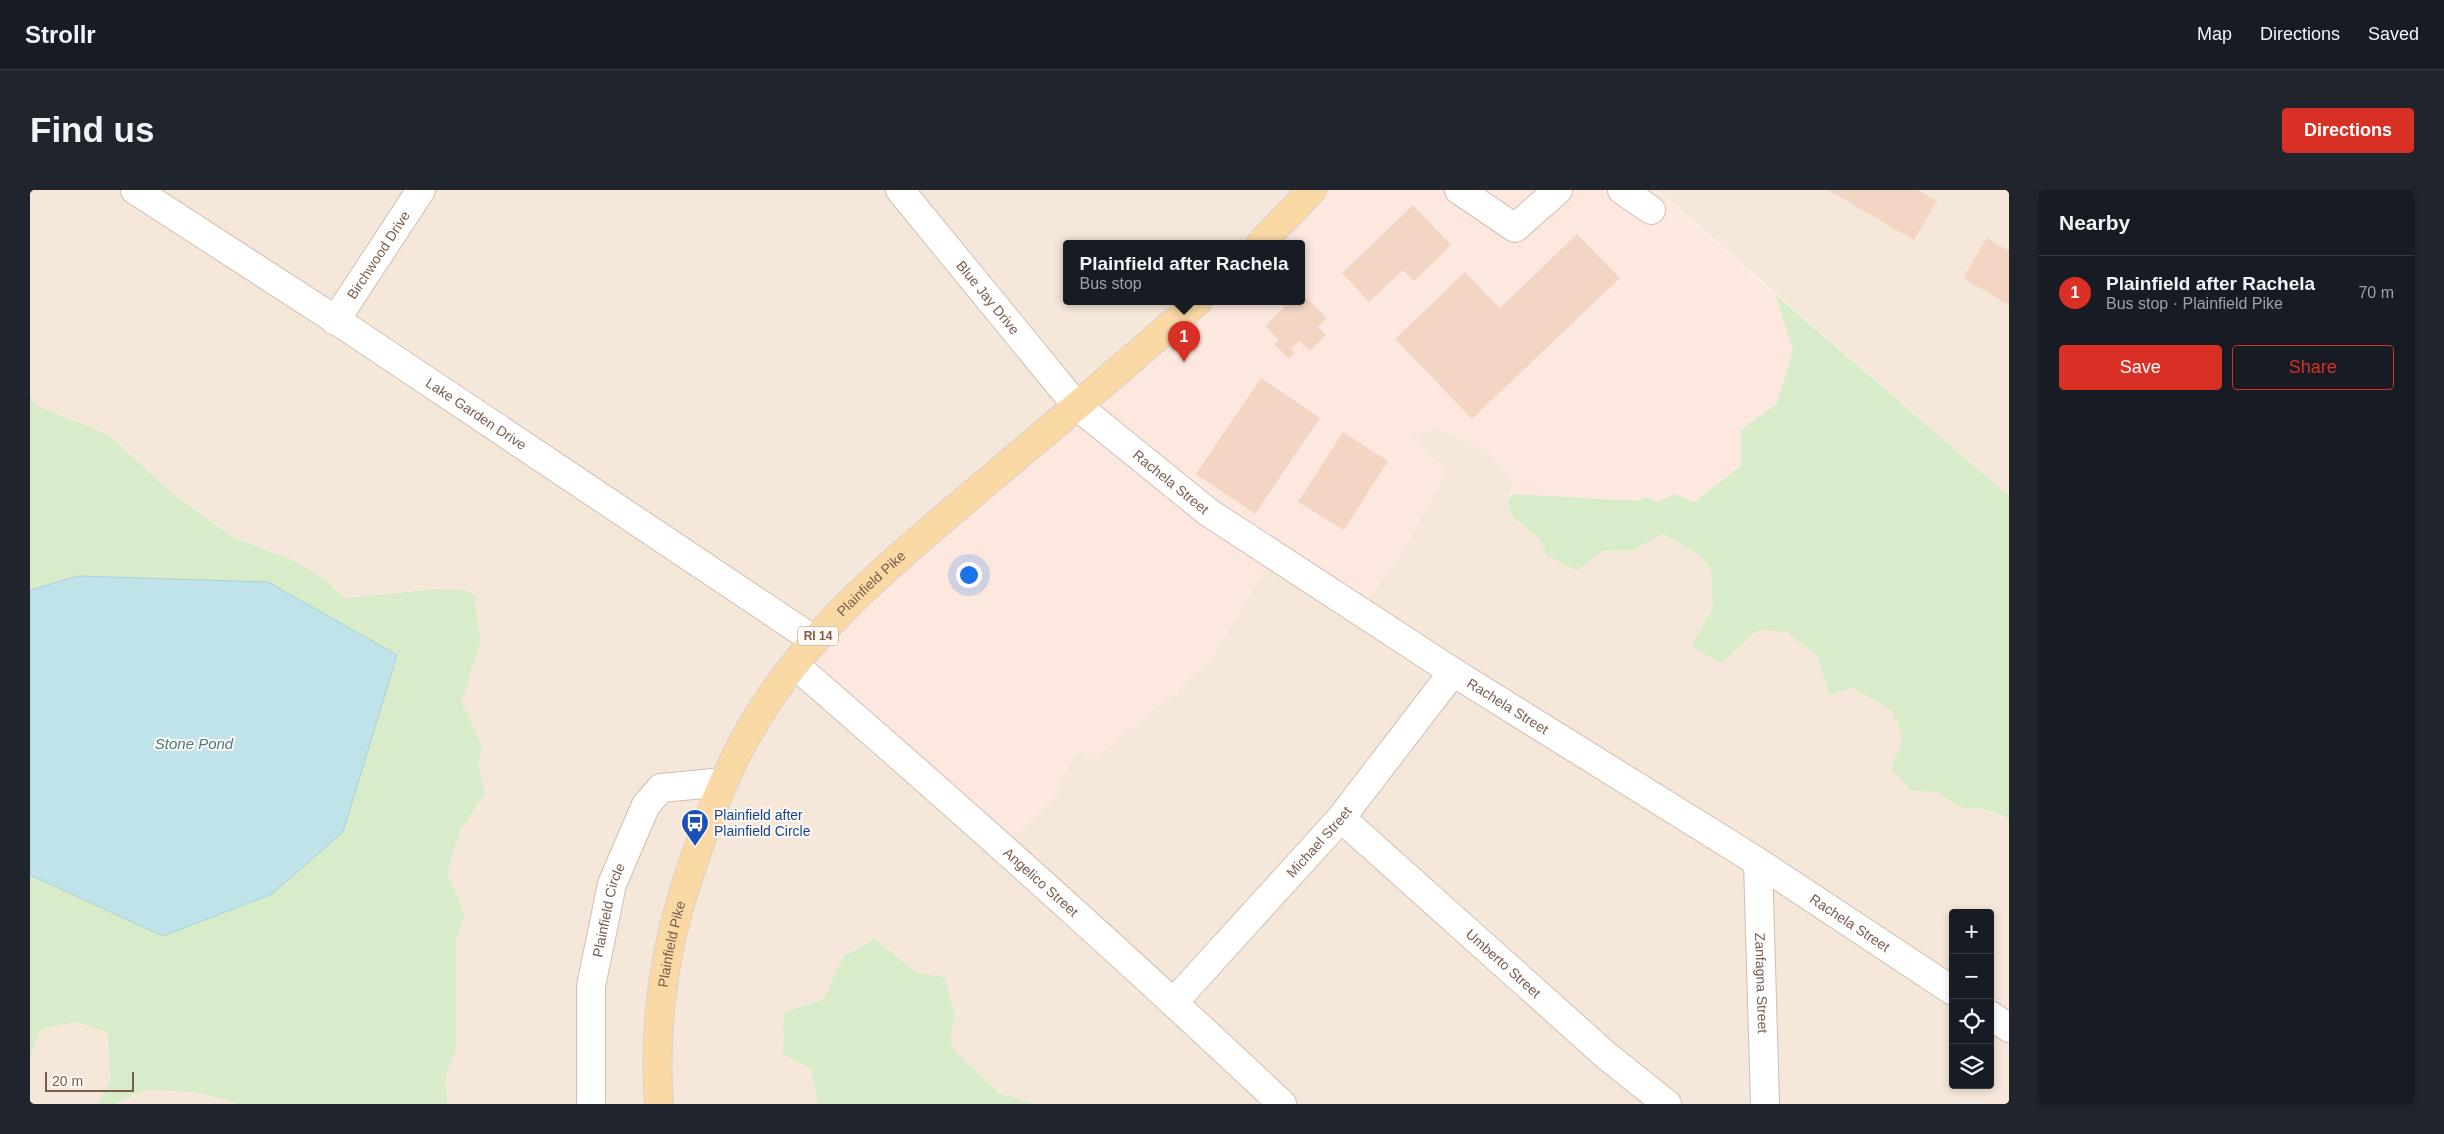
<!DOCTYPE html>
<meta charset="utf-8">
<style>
body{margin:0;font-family:Helvetica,sans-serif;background:#20242c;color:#f1f3f6}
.controls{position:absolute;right:15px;bottom:15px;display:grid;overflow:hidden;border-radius:5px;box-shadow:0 2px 8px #0003}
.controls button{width:45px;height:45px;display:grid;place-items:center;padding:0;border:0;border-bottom:1px solid #363941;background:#171b24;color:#f1f3f6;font:25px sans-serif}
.scale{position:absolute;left:15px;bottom:12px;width:89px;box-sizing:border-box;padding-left:5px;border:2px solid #7a5c4d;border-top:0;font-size:14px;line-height:18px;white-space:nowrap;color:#7a5c4d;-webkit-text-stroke:4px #fffaf3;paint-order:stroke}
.you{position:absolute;left:938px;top:384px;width:18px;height:18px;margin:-12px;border:4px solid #fff;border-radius:50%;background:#1a73e8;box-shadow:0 0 0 8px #1a73e833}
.badge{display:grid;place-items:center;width:32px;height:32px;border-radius:50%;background:#d93025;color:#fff;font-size:16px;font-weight:700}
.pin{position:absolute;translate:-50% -41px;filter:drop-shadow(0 1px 2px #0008)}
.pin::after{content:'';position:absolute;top:26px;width:18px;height:15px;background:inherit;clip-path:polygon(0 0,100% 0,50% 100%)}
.popup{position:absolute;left:1033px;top:50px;width:242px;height:65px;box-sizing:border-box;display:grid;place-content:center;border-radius:5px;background:#171b24;filter:drop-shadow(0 1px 4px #0005);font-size:16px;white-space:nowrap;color:#9ea1a6}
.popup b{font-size:19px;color:#f1f3f6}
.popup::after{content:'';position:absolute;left:50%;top:100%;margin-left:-10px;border:10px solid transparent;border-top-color:#171b24}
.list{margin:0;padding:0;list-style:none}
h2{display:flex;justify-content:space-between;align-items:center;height:65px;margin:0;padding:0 20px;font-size:21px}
h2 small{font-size:16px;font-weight:400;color:#9ea1a6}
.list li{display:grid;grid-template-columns:32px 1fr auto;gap:15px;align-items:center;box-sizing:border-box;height:75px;padding:0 20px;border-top:1px solid #363941}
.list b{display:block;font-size:19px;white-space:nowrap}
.list p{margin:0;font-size:16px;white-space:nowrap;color:#9ea1a6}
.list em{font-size:16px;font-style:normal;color:#9ea1a6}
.actions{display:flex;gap:10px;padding:15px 20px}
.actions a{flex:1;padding:11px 0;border:1px solid #d93025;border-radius:5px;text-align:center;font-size:18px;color:#d93025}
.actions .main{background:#d93025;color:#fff}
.icon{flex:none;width:28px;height:28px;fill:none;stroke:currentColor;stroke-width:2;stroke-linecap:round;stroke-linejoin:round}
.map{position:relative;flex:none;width:1979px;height:914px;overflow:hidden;border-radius:5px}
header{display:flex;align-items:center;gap:30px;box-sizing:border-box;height:70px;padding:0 25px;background:#171b24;border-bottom:1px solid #363941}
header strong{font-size:24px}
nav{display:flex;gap:28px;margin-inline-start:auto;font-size:18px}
.intro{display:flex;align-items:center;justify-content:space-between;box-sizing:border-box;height:120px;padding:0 30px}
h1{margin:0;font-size:35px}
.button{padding:12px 22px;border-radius:5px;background:#d93025;color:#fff;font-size:18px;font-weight:700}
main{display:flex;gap:30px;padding:0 30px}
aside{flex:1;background:#171b24;border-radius:5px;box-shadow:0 2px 8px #0003}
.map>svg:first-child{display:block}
</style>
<header>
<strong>Strollr</strong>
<nav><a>Map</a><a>Directions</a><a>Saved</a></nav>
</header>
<div class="intro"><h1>Find us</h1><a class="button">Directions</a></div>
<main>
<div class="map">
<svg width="1979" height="914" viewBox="0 0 1979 914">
<rect width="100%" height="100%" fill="#fdf6ec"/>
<path fill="#f5e8da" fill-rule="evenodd" d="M0 0H1285L1237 53H1036V111H1172L1057 211 1028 604 1030 590 1048 560 1148 503V498L1183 466 1240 371 1415 278 1380 248 1406 237 1459 261 1484 292 1478 311 1482 326 1509 348 1516 364 1603 360 1633 344 1671 366 1681 380 1683 418 1661 456 1691 474 1728 440 1756 442 1787 465 1799 505 1823 498 1862 521 1873 548 1861 579 1882 601 1906 602 1934 619 1950 618 1973 625 1979 631V914H1005L969 903 922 858 921 844 925 827 915 787 887 783 845 749 813 767 793 810 781 879 788 914H417L416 885 426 859V751L435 726 417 683 431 640 455 604 448 571 452 562 451 554 432 512 451 450 444 410 449 408 436 400 406 399 315 408 293 388 263 370 202 347 142 303 79 245 7 216 0 205ZM1923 723H1960V895H1923Z
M1627 0H1979V306Z
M45 832 78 843 80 891 67 914H0V868L11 839Z
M115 900 164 902 209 914H84Z"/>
<path fill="#fde8e0" d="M1285 0H1626L1745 104 1763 160 1747 213 1711 240V276L1664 312 1645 304 1627 312 1617 307 1607 311 1481 305 1484 292 1459 261 1406 237 1381 248 1415 278 1413 289 1372 363 1331 420 1240 371 1183 466 1148 498 1149 503 1135 511 1064 569 1048 560 1030 590 1028 604 975 657 773 468 1171 111H1272V53H1237Z"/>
<path fill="#d8ecc9" d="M1745 104 1979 306V631L1973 625 1950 618 1934 619 1906 602 1882 601 1861 579 1873 548 1862 521 1823 498 1799 505 1787 465 1756 442 1728 440 1691 474 1661 456 1683 418 1681 380 1671 366 1633 344 1603 360 1572 361 1547 381 1516 364 1509 348 1482 326 1478 311 1483 304 1607 311 1617 307 1627 312 1645 304 1664 312 1711 276V240L1747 213 1763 160Z
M0 205 7 216 79 245 142 303 202 347 263 370 293 388 315 408 406 399 436 400 449 408 444 411 451 450 432 512 451 554 452 562 448 571 455 604 431 640 417 683 435 726 426 751V859L416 885 417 914H209L164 902 115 900 84 914H67L80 891 78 843 46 832 11 839 0 868Z
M845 749 887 783 915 787 925 827 921 844 922 858 969 903 1005 914H788L781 879 753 864 754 822 793 810 813 767Z"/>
<path fill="#bfe3e8" stroke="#a5d3da" d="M48 386 238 392 367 465 313 642 242 704 133 746 0 685V400Z"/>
<path fill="#f3d5c3" d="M1798 0H1888L1907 11 1884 50Z
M1383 15 1421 55 1384 91 1373 80 1339 112 1312 83Z
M1547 44 1590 88 1442 229 1365 149 1435 82 1470 118Z
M1957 48 1979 61V115L1933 88Z
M1272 104 1297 128 1288 137 1296 145 1280 161 1269 151 1261 159 1265 163 1259 169 1244 154 1249 150 1235 136 1260 111H1272Z
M1231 188 1290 228 1225 324 1166 284Z
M1313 242 1358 271 1314 340 1268 312Z"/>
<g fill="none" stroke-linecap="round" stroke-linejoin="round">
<defs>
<g id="minor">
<path id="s1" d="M105 0 315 136 784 450"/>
<path id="s2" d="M870 0 1046 215 1178 322 1423 482 1728 672 1923 801"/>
<path d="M1429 0 1485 38 1528 0"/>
<path d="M1592 0 1621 20"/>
<path id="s3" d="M305 131 391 0"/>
<path id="s4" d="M765 475C930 618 1093 764 1252 914"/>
<path id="s5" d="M1311 628 1578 867 1637 914"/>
<path id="s6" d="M1728 672 1735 914"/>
<path id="s7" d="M1144 812 1311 628 1423 482"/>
<path d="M1960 825 1979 838"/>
<path id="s8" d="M561 914V796L582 694 616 615 631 598 694 592"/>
</g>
<g id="major">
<path d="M1231 53 1282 0"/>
<path id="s9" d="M629 914C623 834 635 755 661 679 680 622 701 567 734 517 786 436 860 374 932 313 1011 246 1091 180 1168 111"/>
</g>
</defs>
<use href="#minor" stroke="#d1beb0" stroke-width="30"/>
<use href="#major" stroke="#dad1cd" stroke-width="30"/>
<use href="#minor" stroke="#fff" stroke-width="28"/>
<use href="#major" stroke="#fbd9a5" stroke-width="28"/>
</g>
<defs>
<symbol id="bus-pin" viewBox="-11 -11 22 30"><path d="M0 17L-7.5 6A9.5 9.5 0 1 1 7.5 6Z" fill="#1a4fb4" stroke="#fffaf3"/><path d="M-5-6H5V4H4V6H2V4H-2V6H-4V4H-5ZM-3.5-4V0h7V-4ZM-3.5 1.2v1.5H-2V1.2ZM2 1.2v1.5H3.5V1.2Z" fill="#fff"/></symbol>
</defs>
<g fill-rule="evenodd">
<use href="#bus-pin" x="649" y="617" width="32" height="43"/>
</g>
<g text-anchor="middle" stroke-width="4" stroke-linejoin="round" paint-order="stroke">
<rect fill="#fffaf3" stroke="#a28b7f" stroke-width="1" x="768" y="436.5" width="40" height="19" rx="4"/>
<g font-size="12" font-weight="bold" fill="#7a5c4d">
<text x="788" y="450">RI 14</text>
</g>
<g font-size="14" fill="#7a5c4d" stroke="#fffaf3">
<text dy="5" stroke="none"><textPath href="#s3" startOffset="79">Birchwood Drive</textPath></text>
<text dy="5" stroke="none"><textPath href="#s2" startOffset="139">Blue Jay Drive</textPath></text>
<text dy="5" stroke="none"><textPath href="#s1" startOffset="408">Lake Garden Drive</textPath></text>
<text dy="5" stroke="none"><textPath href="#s2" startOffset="400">Rachela Street</textPath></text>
<text dy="5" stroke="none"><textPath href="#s9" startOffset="581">Plainfield Pike</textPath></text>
<text dy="5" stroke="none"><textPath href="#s2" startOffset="805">Rachela Street</textPath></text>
<text dy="5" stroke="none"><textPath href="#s7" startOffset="216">Michael Street</textPath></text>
<text dy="5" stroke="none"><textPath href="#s4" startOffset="328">Angelico Street</textPath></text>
<text dy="5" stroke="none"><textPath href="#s8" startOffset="196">Plainfield Circle</textPath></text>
<text dy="5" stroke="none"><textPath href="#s2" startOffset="1210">Rachela Street</textPath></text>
<text dy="5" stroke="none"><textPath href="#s9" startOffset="161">Plainfield Pike</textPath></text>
<text dy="5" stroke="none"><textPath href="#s5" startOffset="218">Umberto Street</textPath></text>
<text dy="5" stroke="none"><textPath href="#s6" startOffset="121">Zanfagna Street</textPath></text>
</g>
<g font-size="14" fill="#164399" stroke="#fffaf3" text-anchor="start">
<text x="684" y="630">Plainfield after<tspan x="684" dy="16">Plainfield Circle</tspan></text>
</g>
<g font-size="15" font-style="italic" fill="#437c86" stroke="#fffaf3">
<text x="164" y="559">Stone Pond</text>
</g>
</g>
</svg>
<div class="controls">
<button>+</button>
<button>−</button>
<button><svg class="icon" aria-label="locate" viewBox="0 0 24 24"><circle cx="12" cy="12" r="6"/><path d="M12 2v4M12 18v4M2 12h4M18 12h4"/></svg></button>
<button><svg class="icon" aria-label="layers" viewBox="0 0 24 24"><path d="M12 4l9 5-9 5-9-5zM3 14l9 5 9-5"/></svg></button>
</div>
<div class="scale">20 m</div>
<div class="you"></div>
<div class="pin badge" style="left:1154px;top:172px">1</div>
<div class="popup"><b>Plainfield after Rachela</b>Bus stop</div>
</div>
<aside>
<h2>Nearby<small></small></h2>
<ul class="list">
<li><span class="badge">1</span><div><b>Plainfield after Rachela</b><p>Bus stop · Plainfield Pike</p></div><em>70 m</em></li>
</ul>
<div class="actions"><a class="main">Save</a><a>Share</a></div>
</aside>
</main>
